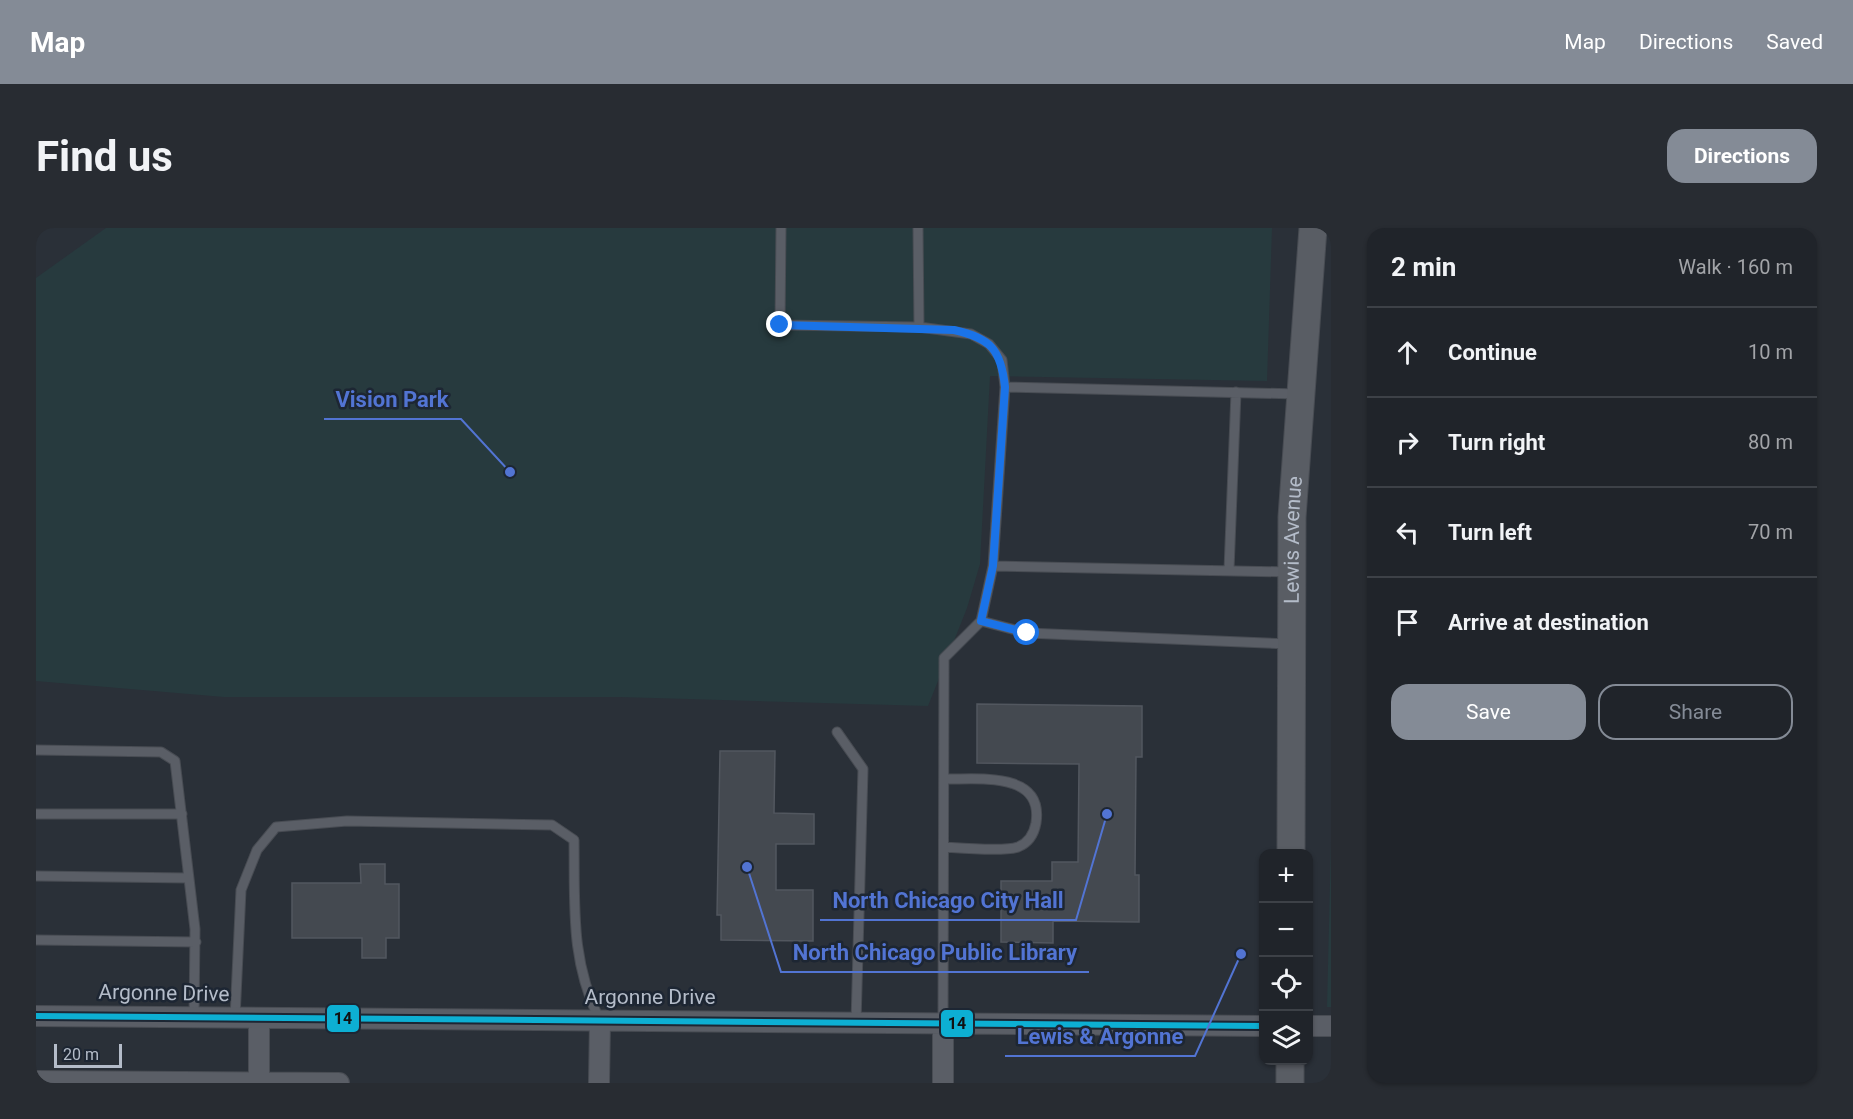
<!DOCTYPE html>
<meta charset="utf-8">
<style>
body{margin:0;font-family:Roboto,sans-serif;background:#282c32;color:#f1f3f6}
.controls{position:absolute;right:18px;bottom:18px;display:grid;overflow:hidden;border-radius:12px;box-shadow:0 2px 4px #0004}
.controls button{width:54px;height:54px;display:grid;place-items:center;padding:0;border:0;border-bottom:2px solid #3d4147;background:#20242a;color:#f1f3f6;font:30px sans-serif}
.scale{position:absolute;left:18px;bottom:15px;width:68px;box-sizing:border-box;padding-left:6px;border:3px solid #b4bcc9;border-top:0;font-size:16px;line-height:21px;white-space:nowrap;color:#b4bcc9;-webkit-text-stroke:4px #1d2633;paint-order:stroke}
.stop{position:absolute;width:18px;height:18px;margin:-14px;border:4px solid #1a73e8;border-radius:50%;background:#fff}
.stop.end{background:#1a73e8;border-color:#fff;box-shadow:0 2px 6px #0008}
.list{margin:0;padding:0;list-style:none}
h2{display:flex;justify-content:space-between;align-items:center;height:78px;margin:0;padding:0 24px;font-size:26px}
h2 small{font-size:20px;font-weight:400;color:#a2a4a8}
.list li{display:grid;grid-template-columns:39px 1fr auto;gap:18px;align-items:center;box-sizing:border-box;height:90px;padding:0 24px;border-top:2px solid #3d4147}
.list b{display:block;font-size:22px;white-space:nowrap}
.list em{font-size:20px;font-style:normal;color:#a2a4a8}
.actions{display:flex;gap:12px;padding:18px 24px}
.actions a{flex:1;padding:14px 0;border:2px solid #848b96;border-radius:18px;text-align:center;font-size:21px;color:#848b96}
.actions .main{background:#848b96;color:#fff}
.icon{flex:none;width:33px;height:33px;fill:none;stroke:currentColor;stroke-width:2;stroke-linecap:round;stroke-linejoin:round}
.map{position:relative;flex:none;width:1295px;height:855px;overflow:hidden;border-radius:18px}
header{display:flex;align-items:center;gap:36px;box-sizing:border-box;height:84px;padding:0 30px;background:#848b96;color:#fff}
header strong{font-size:28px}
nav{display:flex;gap:33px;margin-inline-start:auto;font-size:21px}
.intro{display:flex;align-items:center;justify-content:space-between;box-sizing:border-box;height:144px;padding:0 36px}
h1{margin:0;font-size:42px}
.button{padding:15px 27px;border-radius:18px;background:#848b96;color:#fff;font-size:21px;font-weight:700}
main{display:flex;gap:36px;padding:0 36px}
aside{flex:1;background:#20242a;border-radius:18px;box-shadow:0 2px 4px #0004}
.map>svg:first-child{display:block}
</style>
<header>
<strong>Map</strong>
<nav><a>Map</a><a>Directions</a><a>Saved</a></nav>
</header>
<div class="intro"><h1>Find us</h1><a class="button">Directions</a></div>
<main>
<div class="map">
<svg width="1295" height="855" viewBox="0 0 1295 855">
<rect width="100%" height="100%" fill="#2a3038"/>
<path fill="#273a3e" d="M70 0H1236L1231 153 954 148 944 336 931 380 892 478 584 469H188L0 453V50Z
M1295 614V779H1291Z"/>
<path fill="#444950" stroke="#52575f" stroke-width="1.5" d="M941 476 1106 478V529H1100L1099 647H1103V694L1017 693V715L965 714V653H1016V634H1042L1043 536 941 535Z
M684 523H739L738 585 778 586V616H740V662H777V713L685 712V687H681Z
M324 636H349V656H363V710H350V730H326V710H256V655H325Z"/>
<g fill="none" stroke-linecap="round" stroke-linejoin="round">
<defs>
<path id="lane" d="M745 0 744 97 883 99 935 106 953 116 966 132 969 159
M882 0 883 99
M957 338 1253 344
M1193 342 1200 164
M945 393 991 405 1253 416
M801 504 827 541 820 795
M0 522 125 524 139 533 159 701 158 789
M908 551C940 552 1008 542 1000 595 998 606 992 615 982 619 968 624 924 620 908 619
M0 586H146
M0 648 153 650
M0 712 160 714
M199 790 205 662 221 622 240 599 311 593 516 597 538 612C539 678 534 732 564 793
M907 796 908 430 945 393 957 338 969 159 1261 166"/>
<path id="street" d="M0 788 1228 798
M1272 798H1295
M0 853 303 855
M223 855V790
M563 855 564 793
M907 855V796"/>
<g id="secondary">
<path id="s1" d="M1255 626 1256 289 1277 0"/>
<path d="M1254 855V832"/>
</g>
</defs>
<use href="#lane" stroke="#484c53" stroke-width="11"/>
<use href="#street" stroke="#484c53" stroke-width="22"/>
<use href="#secondary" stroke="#484c53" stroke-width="29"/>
<use href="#lane" stroke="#5a5e66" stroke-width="9"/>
<use href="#street" stroke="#5a5e66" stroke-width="20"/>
<use href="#secondary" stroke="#595d64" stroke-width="27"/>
<defs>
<path id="bus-1" d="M0 788 1228 798"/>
</defs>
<use href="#bus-1" stroke="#1d2633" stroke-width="10"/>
<use href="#bus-1" stroke="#0dafd3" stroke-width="6"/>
</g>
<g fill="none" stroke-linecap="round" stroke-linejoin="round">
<path stroke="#1a73e8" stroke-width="8" d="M744 97 918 102C955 110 965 122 969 159L957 338 945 393 991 405"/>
</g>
<g text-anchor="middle" stroke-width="5" stroke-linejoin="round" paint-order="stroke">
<g font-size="21" fill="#b4bcc9" stroke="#1d2633">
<text dy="7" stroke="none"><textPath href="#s1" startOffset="314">Lewis Avenue</textPath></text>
<text transform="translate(128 765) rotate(1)" y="7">Argonne Drive</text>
<text x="614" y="776">Argonne Drive</text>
</g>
</g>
<path fill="none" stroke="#5274d3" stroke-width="2" d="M474 244L425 191H288M1071 586L1040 692H784M711 639L745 744H1053M1205 726L1159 828H969"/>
<g fill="#5274d3" stroke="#1d2633" stroke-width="2">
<circle cx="474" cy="244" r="6"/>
<circle cx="1071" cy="586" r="6"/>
<circle cx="711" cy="639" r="6"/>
<circle cx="1205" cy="726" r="6"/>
</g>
<g font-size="22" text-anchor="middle" font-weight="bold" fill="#5274d3" stroke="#1d2633" stroke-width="5" stroke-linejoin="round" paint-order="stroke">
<text x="356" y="179">Vision Park</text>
<text x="912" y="680">North Chicago City Hall</text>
<text x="899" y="732">North Chicago Public Library</text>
<text x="1064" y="816">Lewis &amp; Argonne</text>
</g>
<g stroke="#1d2633" stroke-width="2">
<rect x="290" y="776" width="34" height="29" rx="6" fill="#0dafd3"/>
<rect x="904" y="781" width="34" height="29" rx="6" fill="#0dafd3"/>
</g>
<g font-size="16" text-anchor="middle" font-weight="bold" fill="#111">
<text x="307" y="796">14</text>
<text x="921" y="801">14</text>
</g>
</svg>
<div class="controls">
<button>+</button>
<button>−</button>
<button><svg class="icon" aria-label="locate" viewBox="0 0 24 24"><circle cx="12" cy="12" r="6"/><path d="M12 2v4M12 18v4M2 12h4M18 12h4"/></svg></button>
<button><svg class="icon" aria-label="layers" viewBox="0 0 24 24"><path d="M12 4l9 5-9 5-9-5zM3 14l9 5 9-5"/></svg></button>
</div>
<div class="scale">20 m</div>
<div class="stop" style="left:991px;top:405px"></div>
<div class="stop end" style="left:744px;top:97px"></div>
</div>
<aside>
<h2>2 min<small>Walk · 160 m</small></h2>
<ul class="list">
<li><svg class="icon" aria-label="ahead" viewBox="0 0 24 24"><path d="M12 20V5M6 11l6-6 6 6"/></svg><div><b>Continue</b></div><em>10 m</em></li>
<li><svg class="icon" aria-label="right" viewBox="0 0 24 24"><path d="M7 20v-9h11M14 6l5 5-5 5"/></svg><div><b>Turn right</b></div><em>80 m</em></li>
<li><svg class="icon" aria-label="left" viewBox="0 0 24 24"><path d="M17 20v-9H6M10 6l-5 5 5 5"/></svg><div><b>Turn left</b></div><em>70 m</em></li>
<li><svg class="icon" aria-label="arrive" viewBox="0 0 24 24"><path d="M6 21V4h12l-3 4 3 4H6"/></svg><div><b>Arrive at destination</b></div></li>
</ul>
<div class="actions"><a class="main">Save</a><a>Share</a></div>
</aside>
</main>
